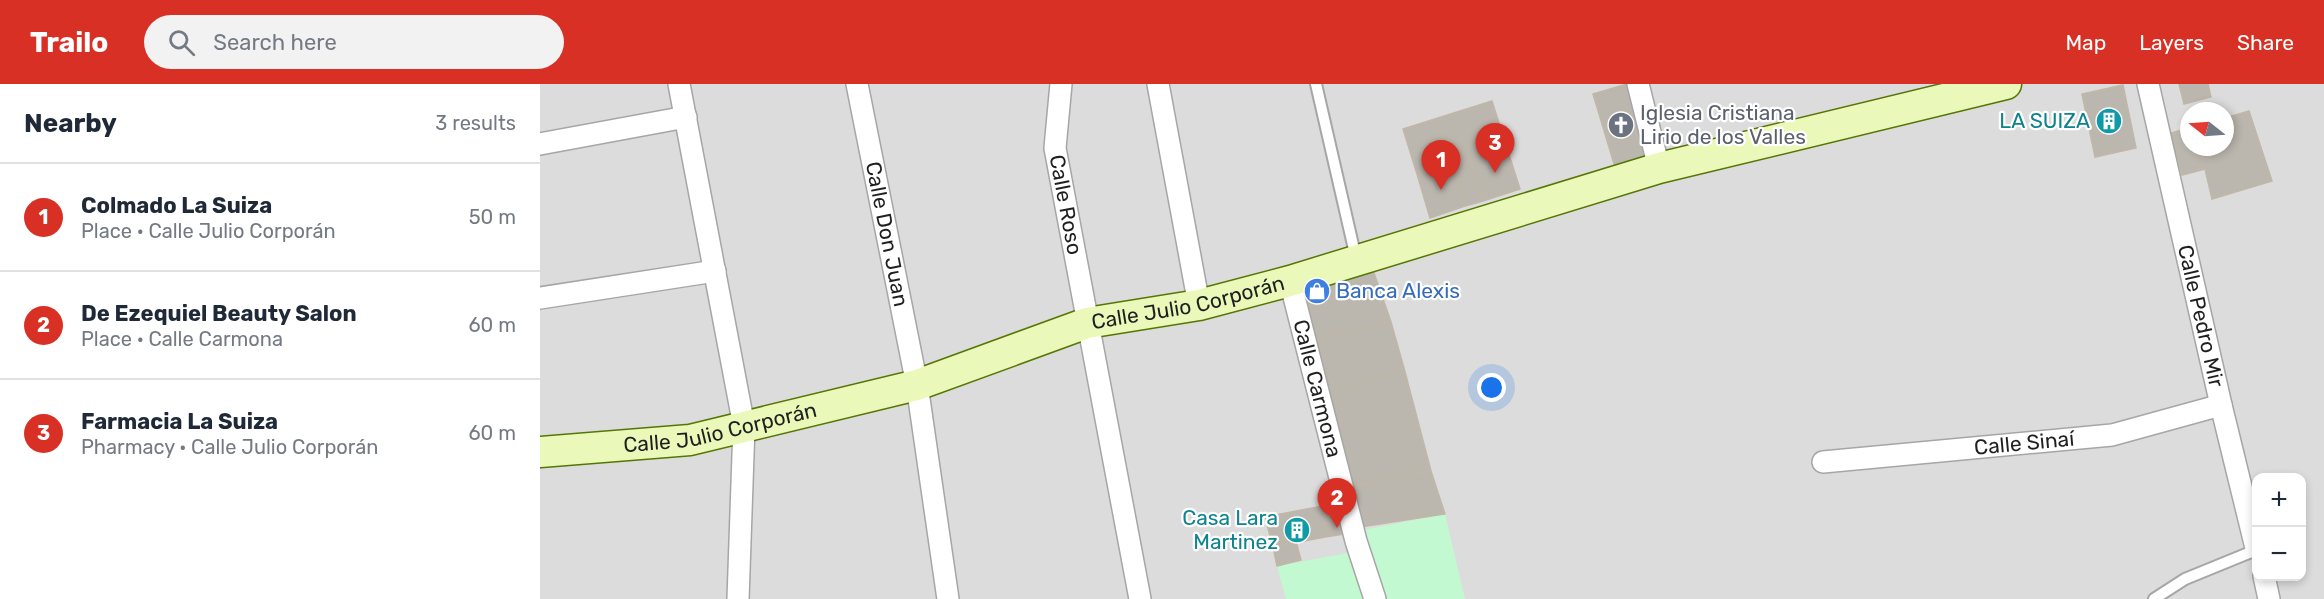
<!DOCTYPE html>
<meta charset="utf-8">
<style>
body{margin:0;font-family:Rubik,sans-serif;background:#f2f2f3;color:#1f2937}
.controls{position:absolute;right:18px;bottom:18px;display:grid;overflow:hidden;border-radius:12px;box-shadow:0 3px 9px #0003}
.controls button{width:54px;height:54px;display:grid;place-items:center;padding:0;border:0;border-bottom:2px solid #e0e1e3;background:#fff;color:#1f2937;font:30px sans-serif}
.compass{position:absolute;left:1640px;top:18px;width:54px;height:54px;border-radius:50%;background:#fff;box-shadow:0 3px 9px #0003;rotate:287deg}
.you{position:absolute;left:952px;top:304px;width:21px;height:21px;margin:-15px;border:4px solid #fff;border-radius:50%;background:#1a73e8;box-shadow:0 0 0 9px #1a73e833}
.badge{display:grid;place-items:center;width:39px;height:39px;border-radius:50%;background:#d93025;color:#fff;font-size:20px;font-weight:700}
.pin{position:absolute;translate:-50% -50px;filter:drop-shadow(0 2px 3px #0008)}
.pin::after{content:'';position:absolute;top:32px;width:21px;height:18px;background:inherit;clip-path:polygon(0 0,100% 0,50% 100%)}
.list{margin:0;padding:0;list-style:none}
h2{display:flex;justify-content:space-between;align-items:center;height:78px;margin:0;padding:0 24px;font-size:26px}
h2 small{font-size:20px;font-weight:400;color:#747a83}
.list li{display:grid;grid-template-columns:39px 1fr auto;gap:18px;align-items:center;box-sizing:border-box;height:108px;padding:0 24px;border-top:2px solid #e0e1e3}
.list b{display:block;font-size:22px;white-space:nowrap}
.list p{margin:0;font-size:20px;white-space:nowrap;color:#747a83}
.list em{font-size:20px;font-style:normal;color:#747a83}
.icon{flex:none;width:33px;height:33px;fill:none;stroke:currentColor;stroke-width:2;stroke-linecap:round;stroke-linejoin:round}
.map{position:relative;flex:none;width:1784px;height:515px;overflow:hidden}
header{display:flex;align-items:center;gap:36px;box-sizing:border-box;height:84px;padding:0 30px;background:#d93025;color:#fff}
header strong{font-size:28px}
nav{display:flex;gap:33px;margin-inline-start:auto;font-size:21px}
.search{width:420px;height:54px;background:#f2f2f3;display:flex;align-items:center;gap:15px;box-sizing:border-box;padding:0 21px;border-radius:33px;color:#747a83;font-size:22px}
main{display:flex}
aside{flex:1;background:#fff}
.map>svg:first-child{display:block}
</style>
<header>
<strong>Trailo</strong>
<div class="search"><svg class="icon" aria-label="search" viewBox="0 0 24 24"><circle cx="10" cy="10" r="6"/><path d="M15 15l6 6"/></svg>Search here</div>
<nav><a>Map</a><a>Layers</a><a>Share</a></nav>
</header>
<main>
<aside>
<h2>Nearby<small>3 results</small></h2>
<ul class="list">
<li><span class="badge">1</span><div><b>Colmado La Suiza</b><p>Place · Calle Julio Corporán</p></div><em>50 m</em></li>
<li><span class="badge">2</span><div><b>De Ezequiel Beauty Salon</b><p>Place · Calle Carmona</p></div><em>60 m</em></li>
<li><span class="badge">3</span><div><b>Farmacia La Suiza</b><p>Pharmacy · Calle Julio Corporán</p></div><em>60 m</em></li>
</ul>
</aside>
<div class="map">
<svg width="1784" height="515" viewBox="0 0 1784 515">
<rect width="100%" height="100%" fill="#efeee5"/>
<path fill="#dddcdc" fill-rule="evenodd" d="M0 0H1784V515H0ZM1649 27H1685V63H1649ZM1716 394H1762V492H1716Z"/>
<path fill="#c2f9d0" d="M905 430 925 515H746L737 482 819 467 817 447Z"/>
<path fill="#bcb7ae" stroke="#c1b7a7" stroke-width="1.5" d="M1087 0 1108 73 1075 83 1053 10Z
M1639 0H1668L1671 13 1644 20Z
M1583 1 1596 64 1555 73 1542 10Z
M952 17 966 61 929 72 943 117 925 122 911 79 877 90 863 45Z
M1709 27 1732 97 1672 115 1665 85 1642 91 1631 49 1649 44V63H1685V34Z
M966 61 980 105 943 117 929 72Z
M911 79 925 122 890 134 877 90Z
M832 183 851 238 777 255 768 217 789 212 784 196Z
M784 196 789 212 768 217 765 201Z
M851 238 864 284 790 309 777 255Z
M864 284 891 387 812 402 790 309Z
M891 387 905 430 821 443 812 402Z
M803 418 807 435 783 439 786 453 733 463 725 433Z
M807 435 811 449 786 453 783 439Z
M756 457 761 476 737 482 733 463Z"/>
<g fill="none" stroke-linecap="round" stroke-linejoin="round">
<defs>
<path id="lane" d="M776 0 816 174
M1614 515 1645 495 1716 466"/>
<g id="street">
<path d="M139 0 204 342 198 515"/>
<path id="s1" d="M317 0 377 301 408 515"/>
<path id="s2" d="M521 0 515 64 600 515"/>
<path d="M618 0 659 221"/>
<path d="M1098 0 1119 84"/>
<path id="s3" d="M1608 0 1681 321 1716 464"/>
<path d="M0 60 146 33"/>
<path id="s4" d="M750 197 816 457 835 515"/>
<path d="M0 214 175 187"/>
<path id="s5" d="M1283 378 1572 351 1681 321"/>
<path d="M1724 492 1729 515"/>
</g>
<g id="secondary">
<path id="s6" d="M0 368 150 356 377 301 547 239 659 221 750 197 1119 84 1466 0"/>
</g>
</defs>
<use href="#lane" stroke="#a6a6a6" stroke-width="14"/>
<use href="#street" stroke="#a6a6a6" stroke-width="24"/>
<use href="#secondary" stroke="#557605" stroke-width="33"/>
<use href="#lane" stroke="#fff" stroke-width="10"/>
<use href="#street" stroke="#fff" stroke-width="21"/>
<use href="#secondary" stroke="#eaf9b9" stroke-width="30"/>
</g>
<defs>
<symbol id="building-disc" viewBox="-11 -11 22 22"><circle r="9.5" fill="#0f9aa8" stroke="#fff"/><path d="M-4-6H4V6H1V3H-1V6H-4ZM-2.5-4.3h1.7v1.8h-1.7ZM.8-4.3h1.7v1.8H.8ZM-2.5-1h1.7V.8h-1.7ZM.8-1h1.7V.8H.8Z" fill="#fff"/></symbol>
<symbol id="church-disc" viewBox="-11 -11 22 22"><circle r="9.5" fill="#6b7280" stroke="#fff"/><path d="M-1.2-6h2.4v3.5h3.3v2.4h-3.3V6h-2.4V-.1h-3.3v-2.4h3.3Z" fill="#fff"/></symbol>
<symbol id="shop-disc" viewBox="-11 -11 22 22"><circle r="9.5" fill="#3f7fe0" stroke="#fff"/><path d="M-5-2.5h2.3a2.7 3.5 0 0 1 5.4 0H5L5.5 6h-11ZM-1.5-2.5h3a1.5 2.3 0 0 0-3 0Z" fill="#fff"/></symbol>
</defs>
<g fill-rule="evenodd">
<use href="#building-disc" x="1554" y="22" width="30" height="30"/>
<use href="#church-disc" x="1066" y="26" width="30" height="30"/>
<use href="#shop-disc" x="762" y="192" width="30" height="30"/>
<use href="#building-disc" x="742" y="431" width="30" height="30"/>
</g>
<g text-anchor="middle" stroke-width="4.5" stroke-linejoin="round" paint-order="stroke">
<g font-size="21" fill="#5b616d" stroke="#fff" text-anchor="start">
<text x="1100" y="36">Iglesia Cristiana<tspan x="1100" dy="24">Lirio de los Valles</tspan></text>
</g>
<g font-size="21" fill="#0d838f" stroke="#fff" text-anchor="end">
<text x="1550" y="44">LA SUIZA</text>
<text x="738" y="441">Casa Lara<tspan x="738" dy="24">Martinez</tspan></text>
</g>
<g font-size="21" fill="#1f1f1f" stroke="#fff">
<text dy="7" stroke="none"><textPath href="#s2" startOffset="122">Calle Roso</textPath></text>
<text dy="7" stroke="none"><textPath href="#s1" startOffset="153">Calle Don Juan</textPath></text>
<text dy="7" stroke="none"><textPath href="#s6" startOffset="668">Calle Julio Corporán</textPath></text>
<text dy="7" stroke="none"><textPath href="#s3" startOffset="238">Calle Pedro Mir</textPath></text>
<text dy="7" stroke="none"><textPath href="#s4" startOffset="111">Calle Carmona</textPath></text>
<text dy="7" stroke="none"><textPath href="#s6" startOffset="182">Calle Julio Corporán</textPath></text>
<text dy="7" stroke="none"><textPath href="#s5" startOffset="202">Calle Sinaí</textPath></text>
</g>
<g font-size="21" fill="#366cbe" stroke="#fff" text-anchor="start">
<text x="796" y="214">Banca Alexis</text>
</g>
</g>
</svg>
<div class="controls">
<button>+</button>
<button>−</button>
</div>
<svg class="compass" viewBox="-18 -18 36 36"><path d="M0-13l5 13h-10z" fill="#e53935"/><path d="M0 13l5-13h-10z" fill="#747a83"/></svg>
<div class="you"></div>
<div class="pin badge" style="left:901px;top:106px">1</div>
<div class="pin badge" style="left:797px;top:444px">2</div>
<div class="pin badge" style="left:955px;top:89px">3</div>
</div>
</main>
